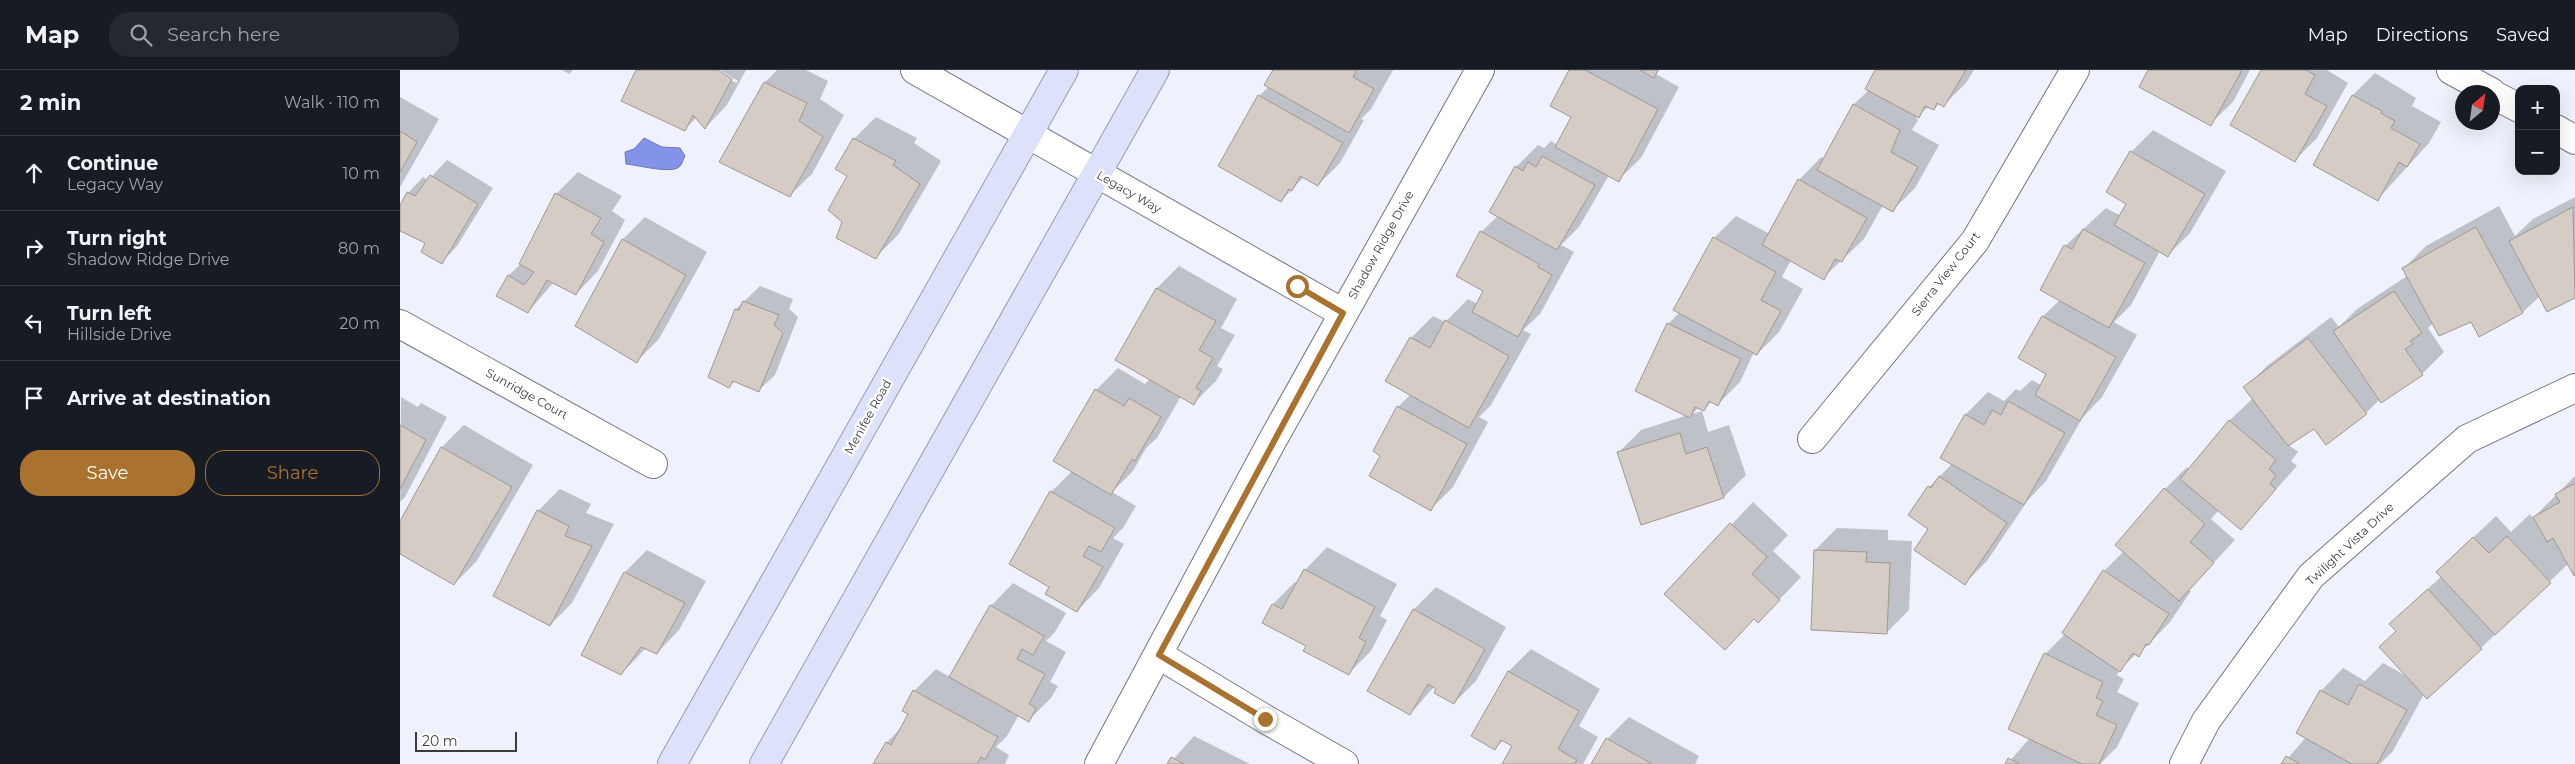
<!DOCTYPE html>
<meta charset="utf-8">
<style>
body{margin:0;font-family:Montserrat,sans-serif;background:#242831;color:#f1f3f6}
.controls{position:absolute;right:15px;top:15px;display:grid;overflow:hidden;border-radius:10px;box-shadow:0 5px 20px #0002}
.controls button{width:45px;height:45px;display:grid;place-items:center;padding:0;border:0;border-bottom:1px solid #363941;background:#171b24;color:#f1f3f6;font:25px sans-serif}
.compass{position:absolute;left:2055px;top:15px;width:45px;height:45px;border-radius:50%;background:#171b24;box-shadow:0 5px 20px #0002;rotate:29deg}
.scale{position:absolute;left:15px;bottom:12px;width:102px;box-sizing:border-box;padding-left:5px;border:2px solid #3b3c40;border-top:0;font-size:14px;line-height:18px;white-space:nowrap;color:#3b3c40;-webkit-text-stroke:4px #fff;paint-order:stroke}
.stop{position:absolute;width:15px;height:15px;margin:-11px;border:4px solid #aa722f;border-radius:50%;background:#fff}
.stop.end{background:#aa722f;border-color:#fff;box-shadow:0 1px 5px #0008}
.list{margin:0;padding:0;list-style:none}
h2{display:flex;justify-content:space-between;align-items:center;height:65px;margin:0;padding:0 20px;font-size:21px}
h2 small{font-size:16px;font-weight:400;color:#9ea1a6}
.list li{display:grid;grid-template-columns:32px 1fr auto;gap:15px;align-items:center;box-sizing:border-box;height:75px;padding:0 20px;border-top:1px solid #363941}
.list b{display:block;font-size:19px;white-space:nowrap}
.list p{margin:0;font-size:16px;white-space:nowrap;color:#9ea1a6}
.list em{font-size:16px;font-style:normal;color:#9ea1a6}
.actions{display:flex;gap:10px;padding:15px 20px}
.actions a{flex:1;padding:11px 0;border:1px solid #aa722f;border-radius:20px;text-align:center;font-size:18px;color:#aa722f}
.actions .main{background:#aa722f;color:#fff}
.icon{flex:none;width:28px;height:28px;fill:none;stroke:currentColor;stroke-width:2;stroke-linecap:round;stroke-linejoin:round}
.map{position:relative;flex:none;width:2175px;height:694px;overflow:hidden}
header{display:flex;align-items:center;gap:30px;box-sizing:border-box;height:70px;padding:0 25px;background:#171b24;border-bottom:1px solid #363941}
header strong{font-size:24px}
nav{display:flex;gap:28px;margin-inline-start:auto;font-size:18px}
.search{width:350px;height:45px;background:#242831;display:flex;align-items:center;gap:12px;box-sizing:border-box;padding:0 18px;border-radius:20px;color:#9ea1a6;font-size:19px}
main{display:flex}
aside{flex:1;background:#171b24}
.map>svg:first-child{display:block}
</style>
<header>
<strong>Map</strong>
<div class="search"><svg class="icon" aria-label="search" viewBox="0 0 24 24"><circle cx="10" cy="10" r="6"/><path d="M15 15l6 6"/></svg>Search here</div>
<nav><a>Map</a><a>Directions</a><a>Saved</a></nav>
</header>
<main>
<aside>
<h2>2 min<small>Walk · 110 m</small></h2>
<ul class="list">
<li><svg class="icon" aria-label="ahead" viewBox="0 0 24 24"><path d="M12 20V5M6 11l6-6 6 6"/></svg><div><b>Continue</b><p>Legacy Way</p></div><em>10 m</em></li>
<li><svg class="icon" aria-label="right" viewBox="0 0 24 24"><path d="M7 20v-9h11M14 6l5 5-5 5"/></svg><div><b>Turn right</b><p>Shadow Ridge Drive</p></div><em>80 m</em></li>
<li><svg class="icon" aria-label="left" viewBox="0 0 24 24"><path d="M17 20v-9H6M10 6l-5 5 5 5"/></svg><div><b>Turn left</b><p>Hillside Drive</p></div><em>20 m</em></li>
<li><svg class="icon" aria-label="arrive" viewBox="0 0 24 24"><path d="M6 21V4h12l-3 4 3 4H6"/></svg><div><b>Arrive at destination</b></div></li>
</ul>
<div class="actions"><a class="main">Save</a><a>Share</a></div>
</aside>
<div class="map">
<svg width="2175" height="694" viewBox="0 0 2175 694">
<rect width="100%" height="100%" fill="#eff2fc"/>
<path fill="#8293e9" stroke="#6d79b6" d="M244 68 262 77 280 78 285 86C283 89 282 95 279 97 271 104 237 95 226 94L225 82 234 79Z"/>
<path fill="#0003" d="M162 0H173L169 4Z
M237 0H316L336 13 338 11 320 0H346L327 35 306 57 297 47 285 59Z
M377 0H406L428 11 420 29 444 45 412 104 389 126 321 92 365 12Z
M874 0H993L971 39 961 49 964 50 940 93 918 115 904 107 881 131 859 26 869 16Z
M1171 0H1260L1256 4 1279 17 1241 88 1218 110 1209 105 1179 157 1161 175 1174 182 1140 244 1123 260 1131 264 1091 335 1079 347 1088 352 1053 417 1031 439 982 385 998 337 1011 324V268L1033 246 1045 252 1068 229 1078 234 1085 221 1081 162 1098 146 1116 97 1138 75 1144 78 1151 71 1156 74 1161 69 1173 47Z
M1476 0H1574L1566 13 1544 35 1540 33 1534 39 1529 36 1516 48 1518 50 1512 60 1539 75 1515 118 1492 141 1483 135 1464 169 1423 208 1391 190 1382 207 1403 219 1379 262 1357 284 1354 282 1340 312 1318 334 1312 331 1304 340 1299 337 1292 344 1302 341 1308 362 1329 355 1346 405 1324 427 1219 382 1241 360 1288 345 1268 254 1280 242 1314 168 1336 146 1368 163 1399 110 1421 87 1424 89 1454 34 1469 20Z
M1750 0H1850L1833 32 1810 54Z
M1862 0H1927L1948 13 1917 68 1895 90Z
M1975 3 2016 28 2012 36 2041 52 2029 73 1978 129 1915 94 1953 25Z
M0 27 39 49 0 117Z
M476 47 517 68 514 73 541 91 498 165 476 187 449 106 454 69Z
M1753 60 1826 101 1790 163 1768 185 1760 181 1731 235 1714 252 1737 265 1702 327 1683 347 1646 411 1628 430 1587 491 1565 513 1530 458 1529 417 1553 393 1542 387 1566 344 1588 322 1604 331 1616 319 1620 321 1632 310 1641 315 1648 304 1620 288 1643 246 1660 230 1665 176 1706 138 1721 146 1728 133 1731 82Z
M47 90 93 118 57 176 42 192 27 173 0 160V137L8 123 23 107 28 110Z
M178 102 222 126 212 141 225 150 198 201 176 224 154 212 128 242 98 226 109 205 121 194 156 124Z
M2175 127V226L2148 241 2140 226 2123 242 2072 251 2033 253 2028 258 2044 282 2022 304 1980 329 1966 343 1914 358 1895 370 1890 376 1898 382 1891 391 1897 396 1841 458 1819 440 1811 449 1835 470 1788 520 1791 521 1770 552 1738 585 1736 584 1719 600 1717 605 1724 609 1717 622 1739 633 1717 677 1700 694H1607L1630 668 1645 584 1665 564 1704 501 1724 481 1765 419 1787 397 1789 399 1829 351 1853 328 1845 318 1867 296 1931 247 1939 257 1957 239 2007 206 2004 198 2026 176 2099 136 2115 166 2133 149Z
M245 147 307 182 259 269 237 291 223 169Z
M779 196 837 229 821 258 835 265 817 296 823 299 816 311 794 333 781 326 757 368 746 378 733 401 712 422 736 436 723 458 713 468 724 474 699 518 677 541 651 516V422L672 401 696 320 718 298 745 314 750 309 757 218Z
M360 216 393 229 389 239 398 247 375 305 359 320 335 311 329 317 309 307 336 239Z
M1 327 18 337 21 333 47 347 5 427 0 432Z
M64 355 133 395 76 492 54 514 0 483V454L42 377Z
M2175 406V504L2169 493 2081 578 2024 624 1993 681 1980 694H1883L1906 667 1921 621 1943 598 1965 611 1983 593 2008 607 1997 561 2013 532 2042 506 2060 480 2096 446 2111 462 2130 444 2133 448Z
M160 419 191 434 186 443 214 454 172 533 150 555 138 441Z
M1353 432 1388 465 1373 481 1401 507 1380 529 1358 551 1354 548 1266 524Z
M1437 458 1488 460V470L1512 471 1509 540 1487 562 1415 480Z
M927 477 997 514 980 546 987 550 971 581 949 603 908 576 863 553 873 534 895 512 897 513 905 500Z
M247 480 306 511 279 560 257 583 246 578 221 604 183 584 225 502Z
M613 513 666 543 655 562 646 571 666 582 650 612 658 616 651 628 629 650 619 645 607 666 596 677 609 685 605 694H474L487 672 502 657 510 644 514 621 536 599 550 607 591 536Z
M1036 517 1106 557 1076 611 1054 633 1034 617 1010 644 969 620 1014 539Z
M1131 579 1200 619 1179 656 1198 667 1183 694H1104L1114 675 1104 670 1095 678 1073 665 1109 601Z
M1229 647 1299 686 1295 694H1193L1207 669Z
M794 666 850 694H769Z"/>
<path fill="#d5cdc5" stroke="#9f9790" d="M236 0H318L332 9 305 59 293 45 285 61 221 31Z
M873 0H957L953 7 974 19 949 63 864 15Z
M1169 0H1185L1258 39 1219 112 1155 77 1171 47 1150 36Z
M1240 0H1258L1254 8Z
M1475 0H1566L1544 37 1537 33 1534 40 1525 36 1519 48 1465 19Z
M1748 0H1842L1811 56 1739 17Z
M1861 0H1906L1915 5 1905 24 1927 36 1895 92 1830 55Z
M364 12 407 33 399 51 423 67 390 127 319 92Z
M858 25 943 73 918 116 900 106 892 121 889 119 881 132 818 96Z
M1952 25 1982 41 1981 43 1995 51 1991 58 2020 74 2007 97 1999 92 1978 131 1913 95Z
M1453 34 1500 60 1491 82 1518 97 1493 142 1417 100Z
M0 61 17 72 0 102Z
M453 68 496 91 493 95 520 114 476 189 436 168 442 152 428 140 447 106 435 99Z
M1730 81 1805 124 1768 187 1714 155 1726 134 1706 122Z
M1142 86 1195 115 1157 180 1089 142 1115 96 1123 101 1128 92 1136 97Z
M30 105 78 134 42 194 21 182 25 173 0 161V135L7 122 15 126Z
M1398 109 1467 148 1442 192 1435 189 1424 210 1362 175Z
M155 123 201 148 191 164 204 172 176 225 147 210 128 243 96 226 108 205 124 215 134 202 119 194Z
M2173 137 2175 228 2147 242 2109 171Z
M2076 157 2123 243 2079 267 2071 252 2039 266 2002 198Z
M1683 159 1745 193 1709 258 1640 220 1664 175 1672 179Z
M1080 161 1139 194 1138 197 1152 205 1118 267 1072 242 1083 221 1056 206Z
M1313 167 1376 202 1361 230 1381 241 1357 285 1273 240Z
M222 169 286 205 237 293 175 256Z
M756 218 816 251 799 280 813 288 796 318 801 321 794 335 715 290Z
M1994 221 2022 263 2010 271 2013 274 2005 279 2023 305 1981 333 1933 261Z
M343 231 379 245 374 255 383 263 359 322 333 311 329 318 308 307 335 239 339 240Z
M1642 246 1716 287 1680 351 1635 325 1646 304 1618 288Z
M1045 250 1109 286 1069 358 985 311 1010 267 1030 278Z
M1267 253 1341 289 1318 336 1309 331 1304 341 1295 337 1290 348 1235 321Z
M1908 268 1967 344 1926 375 1914 359 1888 376 1843 317Z
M695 319 724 336 729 328 761 347 735 391 732 389 711 425 653 391Z
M1608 331 1665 363 1624 435 1540 388 1565 344 1584 355 1592 340 1601 345Z
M997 336 1067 374 1031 441 969 406 980 386 973 381Z
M1829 350 1876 390 1869 399 1876 405 1870 414 1876 419 1841 460 1780 409Z
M0 355 26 370 0 419Z
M1280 363 1286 384 1307 377 1324 428 1241 455 1217 382Z
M41 377 112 417 54 515 0 484V451Z
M1539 406 1607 453 1565 515 1514 480 1528 459 1508 445 1528 416 1531 418Z
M2175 413V505L2174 506 2153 468 2147 472 2133 447 2160 432 2155 424Z
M1764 418 1805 454 1790 472 1814 493 1779 531 1715 475Z
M650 421 715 458 701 482 689 476 683 486 703 497 677 542 645 524 649 517 609 494Z
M137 440 169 456 165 466 192 476 150 556 93 526Z
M1330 453 1367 487 1352 504 1380 530 1358 553 1354 549 1325 580 1264 524Z
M2107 466 2151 513 2095 565 2036 502 2073 467 2089 483Z
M1414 480 1467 482 1466 492 1490 493 1487 564 1411 560Z
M904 499 975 537 959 568 966 572 949 605 903 581 906 576 862 553 872 534 882 539Z
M1703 500 1769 544 1749 575 1746 574 1739 587 1733 583 1720 602 1662 563Z
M224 502 285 533 257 584 241 577 221 605 181 585Z
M2028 519 2082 579 2027 629 1979 577 1996 561 1989 554Z
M590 535 644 566 633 585 622 579 617 589 645 604 629 634 636 638 629 652 549 607Z
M1013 539 1085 579 1054 634 1034 623 1036 619 1028 614 1010 645 967 621Z
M1644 583 1703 612 1696 628 1703 631 1696 645 1717 655 1699 694H1682L1608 659Z
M1108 601 1179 641 1158 679 1177 690 1174 694H1102L1112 676 1101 670 1095 680 1071 666Z
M1959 614 2007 640 1977 694H1952L1896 663 1920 620 1948 635Z
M513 620 598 667 585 690 581 687 577 694H473L486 672 491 675 508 644 502 641Z
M1206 668 1252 694H1191Z
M1886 686 1900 694H1881Z
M771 687 784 694H767Z
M1608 688 1620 694H1605Z"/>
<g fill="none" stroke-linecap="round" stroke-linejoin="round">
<defs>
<path id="minor" d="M515 0 943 243
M2051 0 2091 22
M2092 24 2119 38
M2156 59 2175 70
M0 254 253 394
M1412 369 1575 171 1675 0
M759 585 865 649 944 694
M699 694 871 373 1080 0
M1784 694 1806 651 1911 506 2067 369 2175 318"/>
<path id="major" d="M272 694 664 0
M364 694 755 0"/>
</defs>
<use href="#minor" stroke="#74767f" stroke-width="30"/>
<use href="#major" stroke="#959cb6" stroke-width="30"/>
<use href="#minor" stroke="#fff" stroke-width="28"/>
<use href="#major" stroke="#dde2fa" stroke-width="28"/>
</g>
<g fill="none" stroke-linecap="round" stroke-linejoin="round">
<path stroke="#aa722f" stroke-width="6" d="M865 649 759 585 943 243 897 216"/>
</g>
<g text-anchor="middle" stroke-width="5" stroke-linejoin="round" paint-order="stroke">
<g font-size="12" fill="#3b3c40" stroke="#fff">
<text transform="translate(729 122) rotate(30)" y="4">Legacy Way</text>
<text transform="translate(981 175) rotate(-61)" y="4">Shadow Ridge Drive</text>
<text transform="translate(1546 204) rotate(-52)" y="4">Sierra View Court</text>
<text transform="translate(127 324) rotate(29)" y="4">Sunridge Court</text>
<text transform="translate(468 347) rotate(-61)" y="4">Menifee Road</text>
<text transform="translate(1950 474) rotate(-43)" y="4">Twilight Vista Drive</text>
</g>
</g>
</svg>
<div class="controls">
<button>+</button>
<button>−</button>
</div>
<svg class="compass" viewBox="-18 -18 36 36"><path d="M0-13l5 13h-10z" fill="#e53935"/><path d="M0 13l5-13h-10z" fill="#9ea1a6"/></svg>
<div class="scale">20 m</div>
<div class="stop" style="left:897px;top:216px"></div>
<div class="stop end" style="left:865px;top:649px"></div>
</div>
</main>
